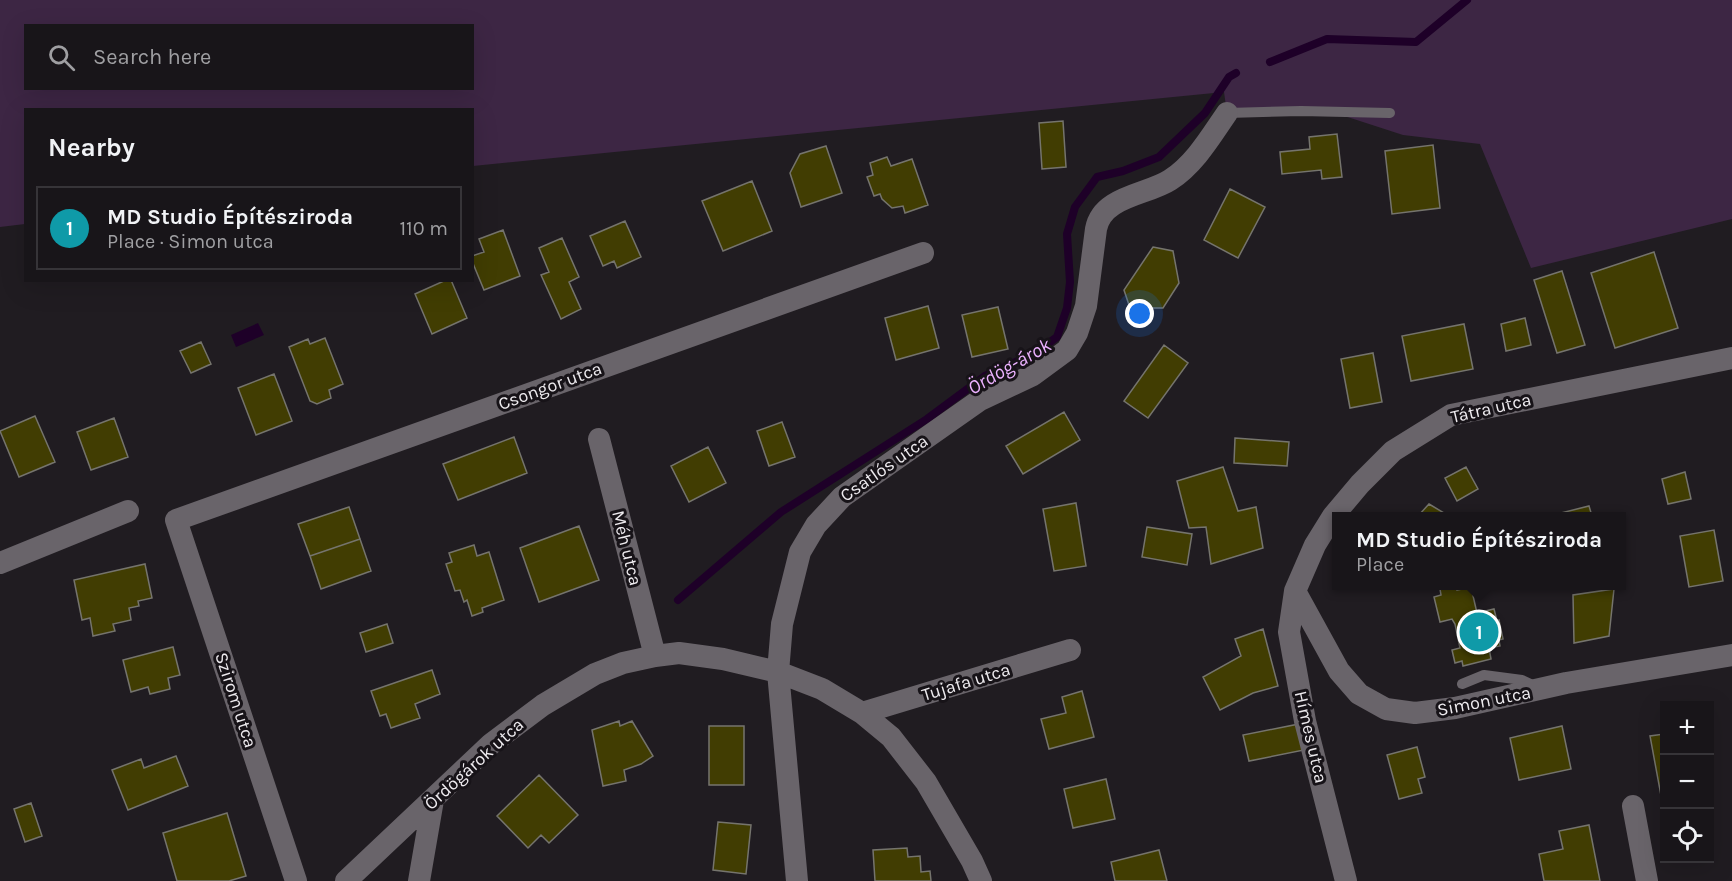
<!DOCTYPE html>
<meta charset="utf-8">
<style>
body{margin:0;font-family:Karla,sans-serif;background:#252226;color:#f1f3f6}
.controls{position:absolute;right:18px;bottom:18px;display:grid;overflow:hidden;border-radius:0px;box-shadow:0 6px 24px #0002}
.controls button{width:54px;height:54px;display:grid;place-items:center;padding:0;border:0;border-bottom:2px solid #363438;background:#181519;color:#f1f3f6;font:30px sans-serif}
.you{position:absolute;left:1140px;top:314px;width:21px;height:21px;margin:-15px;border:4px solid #fff;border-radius:50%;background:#1a73e8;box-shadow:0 0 0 9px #1a73e833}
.badge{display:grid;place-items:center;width:39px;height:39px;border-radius:50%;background:#c6bc3c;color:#fff;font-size:20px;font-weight:700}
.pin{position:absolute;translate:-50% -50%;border:3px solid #fff;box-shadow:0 2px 6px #0006}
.popup{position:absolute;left:1332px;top:512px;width:294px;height:78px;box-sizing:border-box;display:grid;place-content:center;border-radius:0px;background:#181519;filter:drop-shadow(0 2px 4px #0005);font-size:20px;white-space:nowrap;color:#9f9fa2}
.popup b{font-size:22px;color:#f1f3f6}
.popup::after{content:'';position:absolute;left:50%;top:100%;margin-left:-12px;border:12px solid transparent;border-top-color:#181519}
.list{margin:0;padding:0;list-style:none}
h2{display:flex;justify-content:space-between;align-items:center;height:78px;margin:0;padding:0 24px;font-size:26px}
h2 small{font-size:20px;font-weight:400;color:#9f9fa2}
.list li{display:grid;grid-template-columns:39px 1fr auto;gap:18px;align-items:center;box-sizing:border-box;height:84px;margin:0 12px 12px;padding:0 12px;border:2px solid #363438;border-radius:0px}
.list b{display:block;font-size:22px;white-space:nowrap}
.list p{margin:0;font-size:20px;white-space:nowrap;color:#9f9fa2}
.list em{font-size:20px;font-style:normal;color:#9f9fa2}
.icon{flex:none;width:33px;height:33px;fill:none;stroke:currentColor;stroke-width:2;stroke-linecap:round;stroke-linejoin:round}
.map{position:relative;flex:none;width:1732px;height:881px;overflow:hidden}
.search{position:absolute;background:#181519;box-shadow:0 6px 24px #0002;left:24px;top:24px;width:450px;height:66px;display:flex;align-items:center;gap:15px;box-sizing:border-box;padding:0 21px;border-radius:0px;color:#9f9fa2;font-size:22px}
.panel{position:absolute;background:#181519;box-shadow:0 6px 24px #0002;left:24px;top:108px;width:450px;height:174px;border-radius:0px}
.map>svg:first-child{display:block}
</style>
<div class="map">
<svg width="1732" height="881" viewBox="0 0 1732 881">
<rect width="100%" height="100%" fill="#201c21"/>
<path fill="#3d2644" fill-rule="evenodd" d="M0 0H1732V219L1531 268 1480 144 1403 135 1326 110 1227 113 1224 92 473 166 472 110H26L25 224 0 227ZM26 26H472V88H26Z"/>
<path fill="#1e0028" d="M258 323 264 335 236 347 231 335Z"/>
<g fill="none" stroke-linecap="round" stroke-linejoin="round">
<path stroke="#1e0028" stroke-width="8" d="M1270 62 1327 39 1416 42 1467 0
M678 600 781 512 927 419 985 376 1035 353 1057 337 1067 308 1070 282 1067 234 1075 207 1097 177 1123 171 1159 157 1205 113 1229 77 1236 73"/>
</g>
<path fill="#413d02" stroke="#75746d" stroke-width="1.5" d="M1063 121 1066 167 1042 169 1039 123Z
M1337 134 1342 177 1322 179 1321 170 1282 174 1280 152 1310 149 1309 137Z
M1433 145 1440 208 1392 214 1385 151Z
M826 146 842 193 801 207 790 173 800 154Z
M887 157 891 166 912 159 928 205 905 213 903 206 892 208 882 199 880 194 874 196 867 177 873 175 870 163Z
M752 181 772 231 723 251 702 201Z
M1230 189 1265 207 1238 258 1204 240Z
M625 221 641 257 617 268 614 261 603 266 590 236Z
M503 230 520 276 484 290 472 261V256L484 252 479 239Z
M562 238 579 277 569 282 581 309 561 319 541 275 549 272 539 248Z
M1153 247 1173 251 1179 283 1163 308H1130L1124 290Z
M1654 252 1678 328 1615 348 1591 273Z
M1562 271 1585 345 1557 353 1534 280Z
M446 280H451L467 318 432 334 415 294Z
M928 306 939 348 896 360 885 318Z
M998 307 1008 349 972 357 962 315Z
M1525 318 1531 345 1506 351 1501 324Z
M1464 324 1473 369 1411 381 1402 336Z
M325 338 343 384 329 390 331 398 317 404 310 401 289 347 308 339 310 344Z
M201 342 211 364 191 373 180 351Z
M1164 345 1188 363 1148 418 1124 401Z
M1373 353 1382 402 1350 408 1341 359Z
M274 374 292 421 256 435 238 388Z
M1064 412 1080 440 1023 474 1006 446Z
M35 416 55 462 19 477 0 431Z
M114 418 128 457 91 470 77 432Z
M782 422 795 457 769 466 757 431Z
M514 437 527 473 458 500 443 464Z
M1235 438 1289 442 1287 466 1234 463Z
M708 447 726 483 689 502 671 466Z
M1223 467 1238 511 1256 507 1263 548 1211 564 1206 527 1189 528 1177 481Z
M1466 467 1478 489 1457 501 1445 478Z
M1685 472 1691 499 1668 504 1662 479Z
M1076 503 1086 566 1054 571 1043 509Z
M1429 504 1449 516H1418Z
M1589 506 1592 516H1549Z
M349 507 360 539 310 556 298 524Z
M579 526 599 580 539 602 520 548Z
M1147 527 1192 534 1187 565 1142 557Z
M1714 530 1723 581 1689 587 1680 536Z
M360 539 371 571 321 589 310 556Z
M474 545 477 556 489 552 504 600 482 608 483 612 472 616 467 600 464 602 460 590 455 591 446 564 452 562 449 553Z
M145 564 152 598 138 601 139 606 129 608 131 620 113 624 115 631 93 636 90 618 82 620 74 580Z
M1456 586 1457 590 1471 587 1477 613 1494 609 1497 621 1499 620 1503 639 1499 640 1500 646 1489 648 1491 659 1463 666 1462 661 1455 663 1452 650 1460 648 1455 624 1452 619 1440 622 1434 597 1441 595 1440 589Z
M1614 589 1609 636 1574 643 1573 595Z
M387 624 393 643 366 652 360 633Z
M1263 629 1278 686 1253 693 1220 710 1203 677 1241 656 1235 639Z
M173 647 180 675 168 678 170 689 150 694 148 687 131 692 123 660Z
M432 670 440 694 415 704 420 718 391 728 386 714 380 716 371 691Z
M1082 691 1094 737 1049 749 1041 719 1066 713 1062 697Z
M619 721 620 726 632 721 653 756 641 764 624 770 626 781 603 786 592 730Z
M1299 724 1304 750 1249 761 1243 735Z
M709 726H744V785H709Z
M1562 726 1571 769 1519 780 1510 738Z
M1664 734V800L1662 801 1650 736Z
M1417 747 1425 777 1418 779 1422 793 1399 799 1387 755Z
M176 756 188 786 128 810 112 770 141 759 144 768Z
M539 775 578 815 549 843 541 835 528 848 497 816Z
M1106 779 1115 819 1073 828 1064 789Z
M31 803 42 836 25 842 14 809Z
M227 813 246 876 229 881H177L163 833Z
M718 822 751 825 746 874 713 870Z
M1589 825 1600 881H1544L1539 854 1563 849 1559 831Z
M907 848 908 857 920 856 921 872 930 871 931 881H875L873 850Z
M1159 850 1167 881H1115L1111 862Z"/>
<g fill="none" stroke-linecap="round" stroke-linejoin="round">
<path stroke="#69646a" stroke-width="10" d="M1227 113 1301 111 1390 113
M1462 684 1484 675 1522 680 1537 687"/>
<path stroke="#69646a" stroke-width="22" d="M599 439 655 656
M0 563 128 511
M1295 591 1339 671 1359 694 1386 709 1415 713 1455 708 1566 683 1732 655
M862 713 1070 650
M1633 806 1647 881
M296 881 176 520 923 253
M346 881 491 744 543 705 595 674 623 663 655 656 679 653 723 659 778 672 822 689 862 713 891 737 926 782 972 861 981 881
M419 881 433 800
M797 881 778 672 782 624 800 552 816 525 842 497 980 400 1033 375 1067 350 1077 333 1086 306 1096 229C1102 196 1147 195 1170 180 1195 164 1211 136 1227 113
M1346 881 1305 721 1289 632 1295 591 1315 545 1333 516 1360 484 1393 451 1451 415 1732 358"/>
</g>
<g text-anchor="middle" stroke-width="6" stroke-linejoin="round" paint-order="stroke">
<g font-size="18" fill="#eeebef" stroke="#171318">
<text transform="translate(550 386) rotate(-20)" y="6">Csongor utca</text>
<text transform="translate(1491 408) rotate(-13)" y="6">Tátra utca</text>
<text transform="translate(884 468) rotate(-35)" y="6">Csatlós utca</text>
<text transform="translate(627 548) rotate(76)" y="6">Méh utca</text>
<text transform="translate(966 682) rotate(-17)" y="6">Tujafa utca</text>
<text transform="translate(236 700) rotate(72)" y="6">Szirom utca</text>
<text transform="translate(1484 701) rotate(-11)" y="6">Simon utca</text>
<text transform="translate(1311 737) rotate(77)" y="6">Hímes utca</text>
<text transform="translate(474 764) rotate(-42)" y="6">Ördögárok utca</text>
</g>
<g font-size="20" font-style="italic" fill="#ecb2ff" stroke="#171318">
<text transform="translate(1009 366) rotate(-30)" y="7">Ördög-árok</text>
</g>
</g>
</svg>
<div class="controls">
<button>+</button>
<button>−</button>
<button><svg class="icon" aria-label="locate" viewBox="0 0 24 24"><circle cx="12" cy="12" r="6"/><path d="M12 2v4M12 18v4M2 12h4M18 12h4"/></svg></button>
</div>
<div class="you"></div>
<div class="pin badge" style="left:1479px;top:632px;background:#0f9aa8">1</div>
<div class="popup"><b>MD Studio Építésziroda</b>Place</div>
<div class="search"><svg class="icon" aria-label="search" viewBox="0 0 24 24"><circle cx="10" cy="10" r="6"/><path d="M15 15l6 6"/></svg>Search here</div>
<section class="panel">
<h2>Nearby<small></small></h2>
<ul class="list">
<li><span class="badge" style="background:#0f9aa8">1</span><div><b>MD Studio Építésziroda</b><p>Place · Simon utca</p></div><em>110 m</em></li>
</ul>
</section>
</div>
